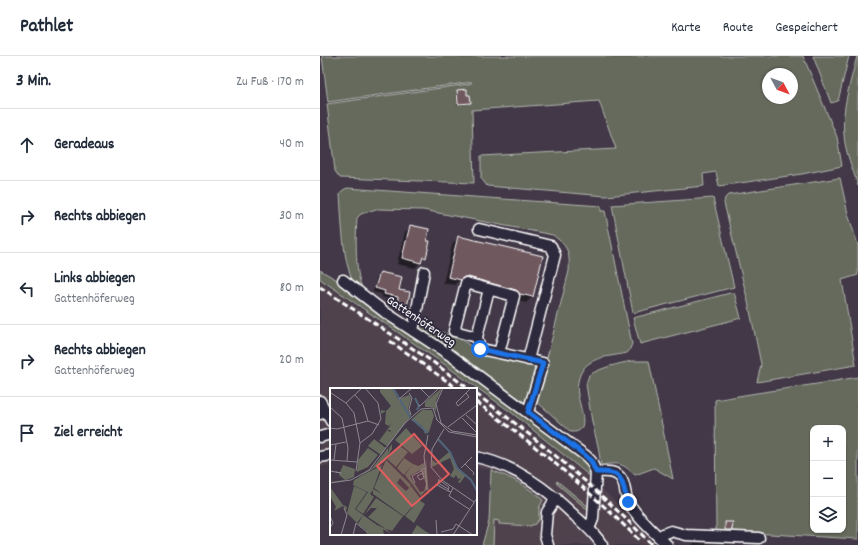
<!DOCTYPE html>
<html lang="de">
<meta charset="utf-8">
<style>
body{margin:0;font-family:Dekko,sans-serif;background:#f2f2f3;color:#1f2937}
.controls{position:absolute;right:12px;bottom:12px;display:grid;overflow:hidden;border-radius:8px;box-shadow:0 1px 3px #0004}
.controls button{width:36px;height:36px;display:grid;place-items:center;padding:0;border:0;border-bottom:1px solid #e0e1e3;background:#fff;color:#1f2937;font:20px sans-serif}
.compass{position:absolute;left:442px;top:12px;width:36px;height:36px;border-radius:50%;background:#fff;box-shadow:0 1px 3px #0004;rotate:131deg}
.stop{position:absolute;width:12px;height:12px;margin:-9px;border:3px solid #1a73e8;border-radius:50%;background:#fff}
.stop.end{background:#1a73e8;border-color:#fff;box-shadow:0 1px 4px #0008}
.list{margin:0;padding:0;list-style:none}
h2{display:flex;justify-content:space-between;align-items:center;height:52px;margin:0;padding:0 16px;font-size:17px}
h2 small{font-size:13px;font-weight:400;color:#747a83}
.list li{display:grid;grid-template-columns:26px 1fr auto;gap:12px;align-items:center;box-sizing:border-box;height:72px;padding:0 16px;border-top:1px solid #e0e1e3}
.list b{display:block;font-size:15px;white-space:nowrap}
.list p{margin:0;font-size:13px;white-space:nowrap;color:#747a83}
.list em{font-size:13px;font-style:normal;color:#747a83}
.icon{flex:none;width:22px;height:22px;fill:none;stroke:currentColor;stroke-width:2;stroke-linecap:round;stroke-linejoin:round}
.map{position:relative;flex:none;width:538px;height:489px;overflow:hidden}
header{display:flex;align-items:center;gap:24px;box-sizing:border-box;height:56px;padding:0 20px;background:#fff;border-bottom:1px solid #e0e1e3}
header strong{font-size:19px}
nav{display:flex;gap:22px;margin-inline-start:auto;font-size:14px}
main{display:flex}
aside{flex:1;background:#fff}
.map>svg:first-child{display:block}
</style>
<header>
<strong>Pathlet</strong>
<nav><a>Karte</a><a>Route</a><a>Gespeichert</a></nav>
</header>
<main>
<aside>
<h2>3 Min.<small>Zu Fuß · 170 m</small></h2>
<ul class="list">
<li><svg class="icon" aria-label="ahead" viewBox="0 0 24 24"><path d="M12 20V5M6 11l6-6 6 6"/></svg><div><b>Geradeaus</b></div><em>40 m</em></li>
<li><svg class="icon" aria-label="right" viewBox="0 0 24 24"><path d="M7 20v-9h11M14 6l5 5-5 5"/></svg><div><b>Rechts abbiegen</b></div><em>30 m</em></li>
<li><svg class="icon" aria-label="left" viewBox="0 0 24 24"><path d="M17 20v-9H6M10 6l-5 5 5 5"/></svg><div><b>Links abbiegen</b><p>Gattenhöferweg</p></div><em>80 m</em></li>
<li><svg class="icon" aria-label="right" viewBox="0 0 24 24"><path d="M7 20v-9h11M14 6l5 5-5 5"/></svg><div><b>Rechts abbiegen</b><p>Gattenhöferweg</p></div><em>20 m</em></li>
<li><svg class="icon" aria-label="arrive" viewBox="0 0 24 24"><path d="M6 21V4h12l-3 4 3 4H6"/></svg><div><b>Ziel erreicht</b></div></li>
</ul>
</aside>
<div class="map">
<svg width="538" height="489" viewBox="0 0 538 489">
<rect width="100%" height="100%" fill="#423847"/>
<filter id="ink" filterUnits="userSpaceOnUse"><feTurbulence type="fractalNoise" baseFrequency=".025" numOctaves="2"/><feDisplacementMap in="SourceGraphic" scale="8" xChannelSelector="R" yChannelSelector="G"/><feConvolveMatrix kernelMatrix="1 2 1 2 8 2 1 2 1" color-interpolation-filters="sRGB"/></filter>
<g filter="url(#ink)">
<path fill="#50424e" d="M0 225 116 305 155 333H11V409L0 411Z
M156 334 190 359 268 420 342 489H162L169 465 171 414 156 412Z"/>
<path fill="#666b5d" stroke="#b2b5ae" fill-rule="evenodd" d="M2 0H483L517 81 522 110 482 118 399 130 396 116 383 118 384 130 286 140 167 130 161 122V100L296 93 279 45 152 54 154 127 20 122 15 115 7 48 149 28 152 26 8 46ZM448 18H472V42H448Z
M493 0H529L518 45 511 47Z
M537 0H538V130C533 113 525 96 524 79 521 53 531 25 537 0Z
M520 122 528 158 538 189V219L522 224 536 309 437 326 441 308 429 250 404 147 405 142 408 139Z
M27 132 281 150V155H285L312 288 309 295 307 297C295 300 278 300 268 308 259 315 256 328 258 339 259 349 272 378 251 376L216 345 249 215C250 195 248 191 233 179L103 154 56 153 41 158 37 162C36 178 34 224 45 236 49 242 67 251 73 256V257L80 261 143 284 160 298 216 310 203 357 258 397 272 417V422L192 357 118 304 0 223V214L24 228H34C22 204 22 165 20 138L23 134Z
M393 142 414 231 313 257 292 149Z
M414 236 421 262 320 288 313 262Z
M312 305H329L353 423 334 412 315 419C301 406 299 407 281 409L278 390 272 366 266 328 269 319C283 311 297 308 312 305Z
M538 321V483L396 475 395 344C443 335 491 330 538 321ZM493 372H523V474H493Z
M171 414C194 423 204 428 223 444L219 452V463L215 468 210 470 179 468V465L174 464 173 489H162L169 465Z
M237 425 270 452 268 454 236 427Z"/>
<path fill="#0007" d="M138 35 150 47 149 48 137 49 136 37Z
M91 170 105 201 95 212 77 208 85 176Z
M139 181 222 201 212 241 206 247 141 226H137L134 229 123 227 133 187Z
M60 217 78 234 88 237 86 251 83 254 74 252 76 245 62 241V238L53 236 57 220Z
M406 467 411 474 409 476 404 475V468Z
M374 487 427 489H372Z"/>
<path fill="#6f585f" stroke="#fff" d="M147 33V39H150L151 47 138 48 137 34Z
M90 169 109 173 107 185H110L106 202 103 201 101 207 82 202Z
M138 180 223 200 213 241 200 238 196 234 148 221H144L141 224 128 221Z
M60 216 82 221 79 234 90 236 87 251 77 249 78 241 64 238 65 235 55 232Z
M405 466H413L412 474H405Z"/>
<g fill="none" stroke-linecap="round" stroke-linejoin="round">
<defs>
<path id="minor" d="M159 173 231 190 235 199 208 304
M23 224 66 257 133 301 266 400 271 405 276 416 273 463 269 473
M93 275 104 216
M157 281 169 233
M179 297 194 240 146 227 134 275 157 281 160 293C181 297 202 302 223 307L208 356
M0 345 6 356
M0 358 6 356 11 365
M0 381 11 378
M0 401 11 399
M156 401C195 409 227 433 255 460 265 469 275 477 282 489
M276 416C284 416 294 414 300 421 306 427 304 439 309 447 318 463 334 476 347 489
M340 482 343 478 351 475 366 479 439 482
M228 489 225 479 227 456 236 442"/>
</defs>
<use href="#minor" stroke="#fff" stroke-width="13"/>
<use href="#minor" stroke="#2f2a3d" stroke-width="10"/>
<path stroke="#fff" stroke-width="3" stroke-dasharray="6 3" stroke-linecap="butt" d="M0 231 113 306 149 333
M70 285 138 333
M156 338C219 384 278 433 332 489
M156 346C214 388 269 434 319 484"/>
</g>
</g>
<g fill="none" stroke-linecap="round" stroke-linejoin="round" filter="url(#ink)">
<path stroke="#1a73e8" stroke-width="5" d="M160 293 223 307 208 356 266 400 271 405 276 416C305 415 300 423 308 446"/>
</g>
<g text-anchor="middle" stroke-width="3.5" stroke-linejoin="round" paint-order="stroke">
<g font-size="13" fill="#fff" stroke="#2f2a3d">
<text transform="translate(102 264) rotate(34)" y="5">Gattenhöferweg</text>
</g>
</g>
<g transform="translate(10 332)">
<rect width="147" height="147" fill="#423847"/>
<path d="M50 0H62L68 11 79 7 81 10 78 21 81 28 57 58 49 53 57 42 60 44 61 42H57L62 35 59 38 55 36 56 23 51 26V22L56 23 61 18 50 4ZM112 0 106 13V24L103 19H95V14ZM92 22H102L104 28 99 44 95 46 92 38 81 32ZM74 40 62 56V61L54 74 25 92 42 80 58 60 59 65V60ZM76 40 92 58 82 66 65 52ZM44 51 56 60 51 67 38 58ZM70 58 78 64 66 79 57 71ZM38 60 48 67 38 79 27 84 28 72ZM120 63 127 80 136 87 130 95 128 94 131 90 128 91 126 87 124 90 120 88 124 81 120 70 102 79V72L106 75ZM74 70 83 76 74 87 67 80ZM96 70 99 107 97 101 91 108 75 87 83 76 88 78 94 75V80L80 88 90 104 94 103 96 96 91 82 95 80ZM56 72 81 97 79 100 70 90 67 95 76 103 81 98 90 110 74 128 43 106V102L40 106 44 109 33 126 26 121 38 104 40 105 23 97 24 92 52 77 43 101 52 106 44 100ZM13 77 25 81 24 89 11 94H0L15 92 9 87ZM24 98 37 104 25 121 33 127 27 135 17 125ZM0 99 13 117 17 119 16 123 13 118 4 123 6 119 0 108ZM46 110 73 128 62 143 56 141 61 146 53 141 54 147H36L37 143 28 136 33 127 47 137 56 141 38 129 47 120H41L34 127ZM89 112 95 116 84 135 75 128ZM87 137 95 143 102 147H81Z" fill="#666b5d"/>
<path fill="none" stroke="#51657c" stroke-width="2" d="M63 0 80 29M85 10 89 18 87 22M82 31 98 45M108 51 120 64 127 80 141 92 147 103"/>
<path fill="none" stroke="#8e8891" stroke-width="1" d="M90 0 99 9M113 0 106 16 111 35 122 43 147 47M1 5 16 15 24 25 30 55 26 83M79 5 82 10 79 21 81 27M136 5 139 9 128 18 126 15 141 0M25 7 33 16 38 33M69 11 82 0M16 15 32 0M88 17 90 18 109 0M0 19 12 30 18 60 17 73M136 27 147 37M132 30 147 45M106 31 119 44 147 49M118 39 147 17M0 40 7 41 38 33 49 37M114 41 102 61 101 79 112 92 144 114M30 55 42 46 51 31 48 15 35 0M0 57 16 54M0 72 27 74M4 72 6 56M135 76 144 85 143 87M131 80 142 69M0 83 11 85 6 84M93 85 87 88 90 92 94 90 93 87V85L91 82 95 80M109 91 108 95 118 101M109 92 119 99 118 103 121 104M0 95 21 92 39 82 75 35 91 21 103 20 107 32M85 95 82 88 91 83M108 95 107 97 118 103M123 100 119 108 139 121M97 102 94 68 98 47M0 128 3 135 0 140M106 132 107 147M129 138 143 147M111 144 123 141 126 136 129 138M11 147 17 127 14 120M23 147 26 135 37 144M123 147 147 110"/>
<path fill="#e05e5e" fill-opacity="0.15" stroke="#e05e5e" stroke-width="2" d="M84 46 119 86 82 118 47 78Z"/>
<rect width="147" height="147" fill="none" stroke="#fff" stroke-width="2"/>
</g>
</svg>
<div class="controls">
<button>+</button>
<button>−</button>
<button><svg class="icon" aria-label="layers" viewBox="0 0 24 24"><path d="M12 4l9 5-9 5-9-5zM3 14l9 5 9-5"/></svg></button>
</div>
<svg class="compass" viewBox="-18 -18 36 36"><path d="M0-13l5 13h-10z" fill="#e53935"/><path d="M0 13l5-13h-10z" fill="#747a83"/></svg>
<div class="stop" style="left:160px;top:293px"></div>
<div class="stop end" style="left:308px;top:446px"></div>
</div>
</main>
